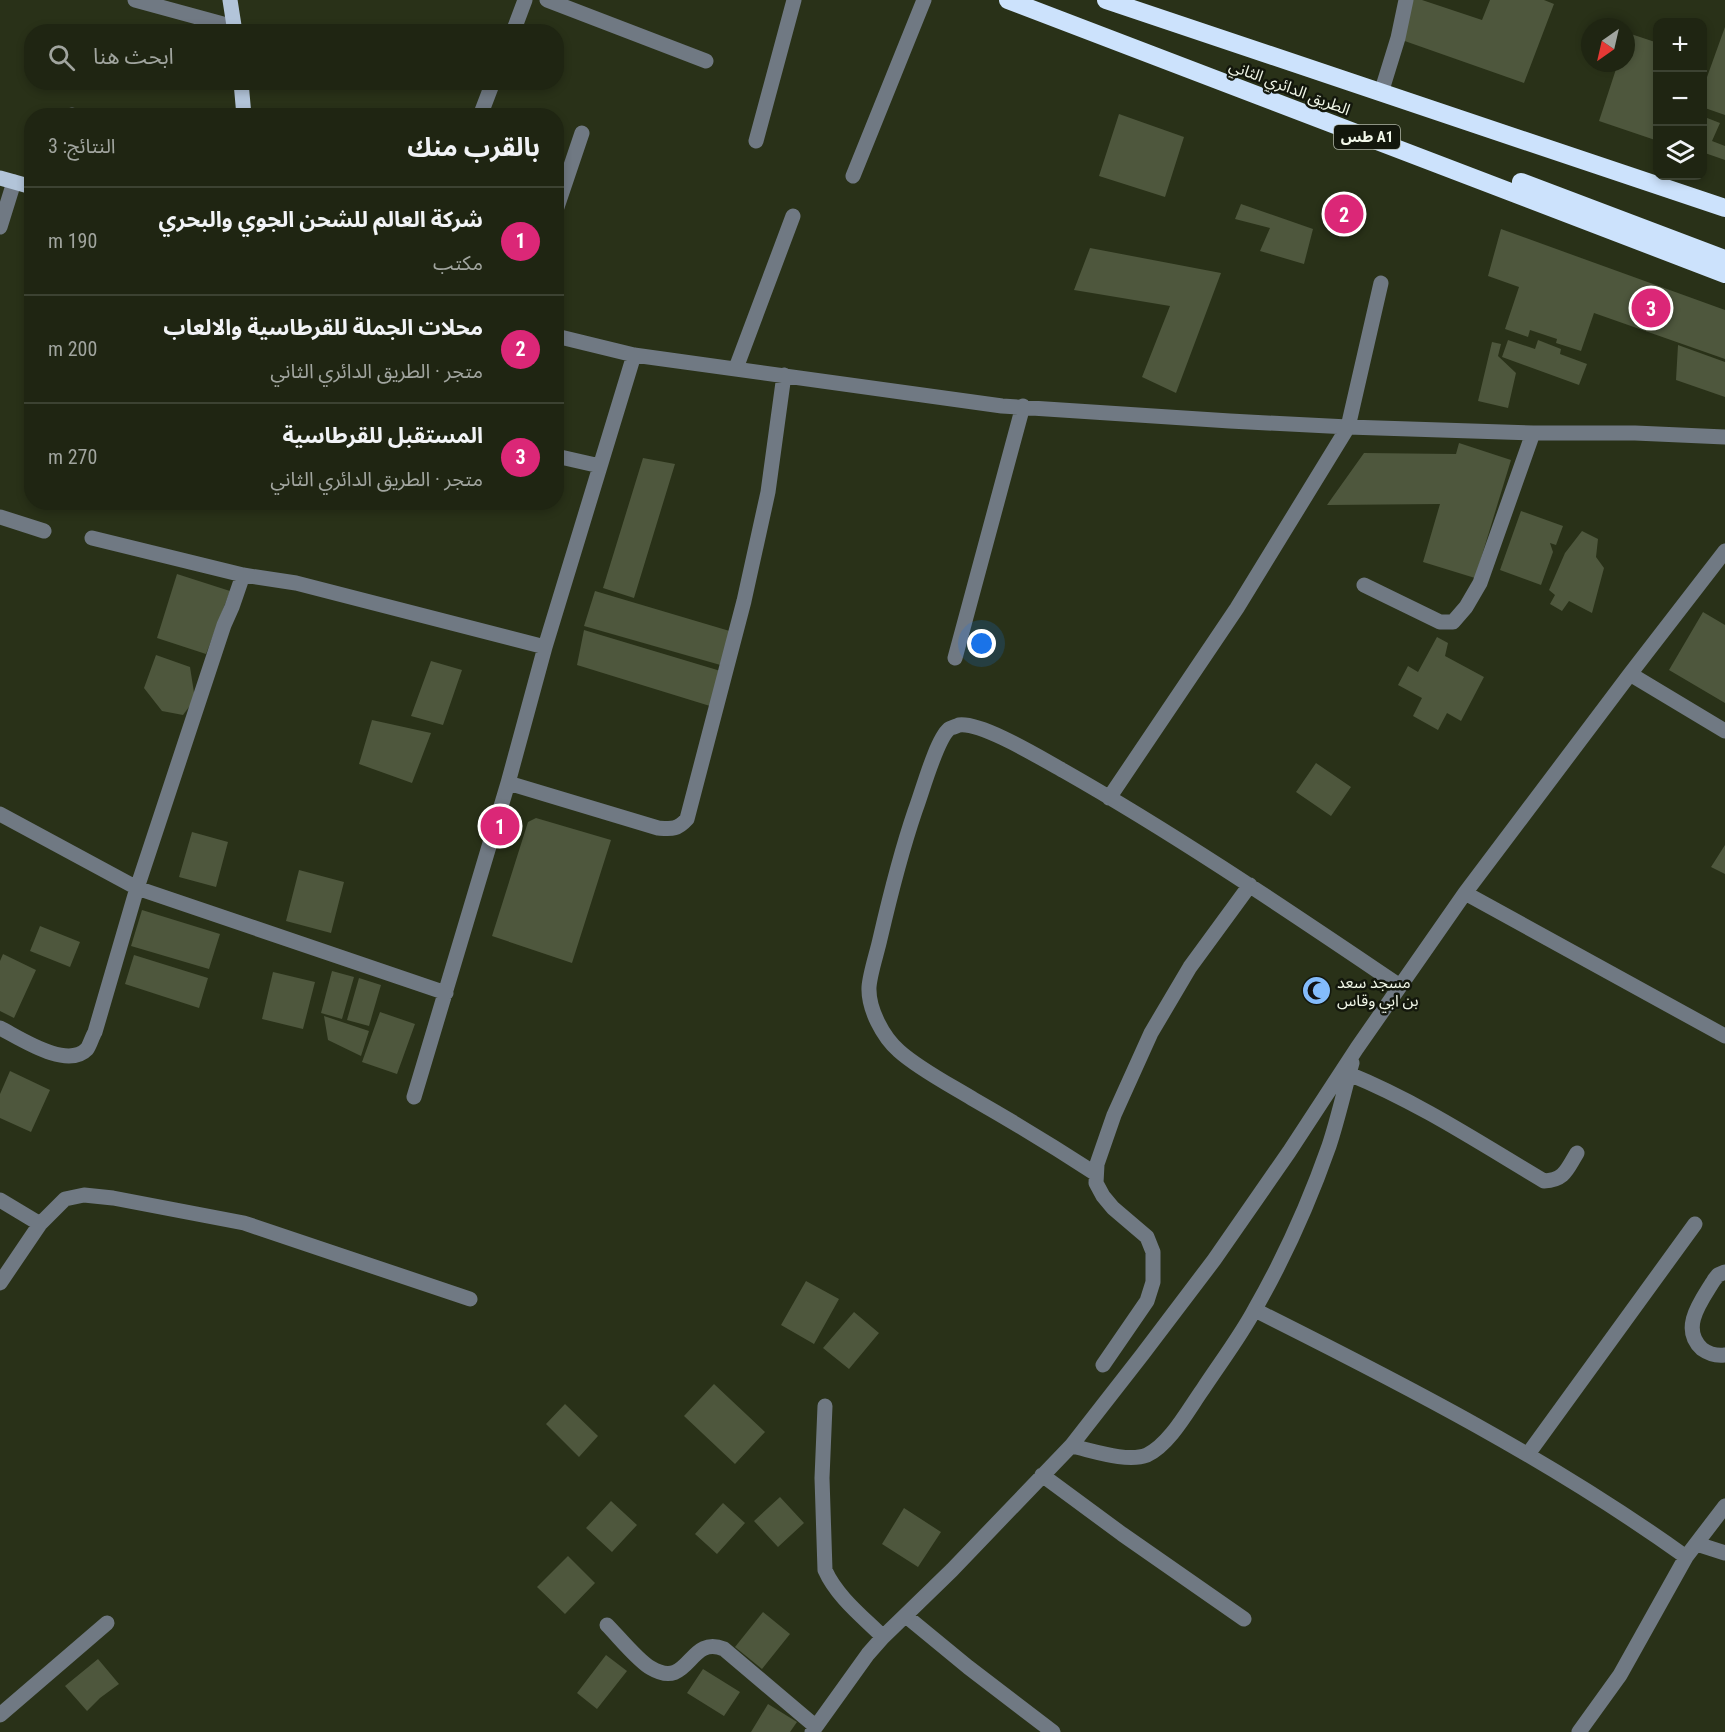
<!DOCTYPE html>
<html lang="ar">
<meta charset="utf-8">
<style>
body{margin:0;font-family:"Roboto Condensed","Noto Sans Arabic",sans-serif;background:#272d1b;color:#f1f3f6;direction:rtl}
.controls{position:absolute;right:18px;top:18px;display:grid;overflow:hidden;border-radius:12px;box-shadow:0 3px 9px #0003}
.controls button{width:54px;height:54px;display:grid;place-items:center;padding:0;border:0;border-bottom:2px solid #3c4232;background:#1f2512;color:#f1f3f6;font:30px sans-serif}
.compass{position:absolute;left:1581px;top:18px;width:54px;height:54px;border-radius:50%;background:#1f2512;box-shadow:0 3px 9px #0003;rotate:214deg}
.you{position:absolute;left:982px;top:644px;width:21px;height:21px;margin:-15px;border:4px solid #fff;border-radius:50%;background:#1a73e8;box-shadow:0 0 0 9px #1a73e833}
.badge{display:grid;place-items:center;width:39px;height:39px;border-radius:50%;background:#db2777;color:#fff;font-size:20px;font-weight:700}
.pin{position:absolute;translate:-50% -50%;border:3px solid #fff;box-shadow:0 2px 6px #0006}
.list{margin:0;padding:0;list-style:none}
h2{display:flex;justify-content:space-between;align-items:center;height:78px;margin:0;padding:0 24px;font-size:26px}
h2 small{font-size:20px;font-weight:400;color:#a1a59f}
.list li{display:grid;grid-template-columns:39px 1fr auto;gap:18px;align-items:center;box-sizing:border-box;height:108px;padding:0 24px;border-top:2px solid #3c4232}
.list b{display:block;font-size:22px;white-space:nowrap}
.list p{margin:0;font-size:20px;white-space:nowrap;color:#a1a59f}
.list em{font-size:20px;font-style:normal;color:#a1a59f}
.icon{flex:none;width:33px;height:33px;fill:none;stroke:currentColor;stroke-width:2;stroke-linecap:round;stroke-linejoin:round}
.map{position:relative;flex:none;width:1725px;height:1732px;overflow:hidden;direction:ltr}
.search{position:absolute;background:#1f2512;box-shadow:0 3px 9px #0003;left:24px;top:24px;width:540px;height:66px;display:flex;align-items:center;gap:15px;box-sizing:border-box;padding:0 21px;border-radius:24px;color:#a1a59f;font-size:22px}
.panel{position:absolute;background:#1f2512;box-shadow:0 3px 9px #0003;left:24px;top:108px;width:540px;height:402px;border-radius:24px;direction:rtl}
.map>svg:first-child{display:block}
</style>
<div class="map">
<svg width="1725" height="1732" viewBox="0 0 1725 1732">
<rect width="100%" height="100%" fill="#293118"/>
<path fill="#4e573d" d="M1412 0H1422L1482 20 1490 0H1544L1554 4 1524 83 1399 39Z
M1725 27V115L1702 107V91Z
M1628 33 1658 43V141L1599 121 1618 63H1626V40Z
M1119 114 1184 137 1165 197 1099 176Z
M1702 116 1720 123 1712 141 1725 146V160L1702 152Z
M1241 204 1313 229 1304 264 1260 251 1270 228 1235 219Z
M1501 229 1725 310V359L1594 313 1581 351 1556 343 1557 339 1530 330 1528 337 1505 329 1519 287 1488 276Z
M1090 248 1221 273 1176 393 1142 377 1170 306 1074 290Z
M1508 340 1535 349 1538 340 1561 349 1560 354 1587 364 1579 385 1502 357Z
M1492 342 1501 344 1498 356 1516 373 1508 408 1478 401Z
M1678 345 1725 362V397L1676 380Z
M1459 443 1511 460 1475 578 1423 562 1440 504 1327 505 1364 453 1456 454Z
M643 458 675 464 634 598 603 588Z
M1521 511 1563 526 1556 545 1550 543 1553 552 1541 585 1500 570Z
M1582 531 1598 539 1596 557 1604 568 1592 613 1569 601 1562 611 1550 604 1555 595 1549 590 1565 553Z
M177 574 230 591 206 654 157 638Z
M595 591 733 632 724 666 584 626Z
M1703 612 1725 625V703L1669 670Z
M584 630 724 672 710 706 577 665Z
M1437 637 1448 643 1445 656 1484 677 1461 721 1447 713 1438 730 1413 716 1422 698 1398 685 1408 666 1418 672Z
M156 655 190 667 195 699 183 715 162 711 144 688Z
M431 661 462 670 443 725 411 716Z
M372 720 431 733 412 783 359 764Z
M1316 763 1351 787 1331 816 1296 792Z
M536 818 611 840 572 963 492 936 528 822Z
M192 832 228 842 216 887 179 877Z
M1725 845V874L1711 867Z
M299 870 344 882 331 933 286 921Z
M142 910 220 934 209 969 131 946Z
M40 926 80 942 70 967 30 951Z
M3 954 36 970 14 1018 0 1011V961Z
M134 955 208 978 199 1008 125 984Z
M332 971 354 977 342 1019 321 1013Z
M273 972 315 982 303 1029 262 1019Z
M359 978 381 985 369 1026 347 1020Z
M380 1012 415 1024 397 1074 362 1062Z
M324 1016 369 1031 361 1056 328 1040Z
M10 1071 50 1090 31 1132 0 1118V1094Z
M806 1281 839 1299 814 1344 781 1325Z
M854 1312 879 1333 849 1369 823 1348Z
M714 1384 765 1432 735 1464 684 1416Z
M565 1404 598 1436 579 1457 546 1424Z
M780 1497 804 1523 778 1547 754 1521Z
M611 1501 637 1525 612 1552 586 1528Z
M723 1503 745 1523 717 1554 695 1534Z
M904 1508 941 1532 918 1567 882 1544Z
M568 1556 595 1583 565 1614 537 1587Z
M763 1612 790 1634 762 1669 735 1647Z
M606 1655 627 1671 597 1709 577 1693Z
M98 1659 119 1684 100 1698 87 1711 65 1686Z
M703 1669 740 1692 724 1716 687 1693Z
M768 1704 797 1722 790 1732H751Z"/>
<g fill="none" stroke-linecap="round" stroke-linejoin="round">
<path stroke="#707983" stroke-width="15" d="M135 0 234 27
M547 0 706 61
M513 32 525 0
M1381 93 1398 38 1406 0
M72 116V115
M480 116 493 82
M756 141 794 0
M853 176 924 0
M556 210 582 133
M0 227 14 182
M556 336 634 355 1002 406 1230 421 1348 427 1533 433H1635L1725 437
M736 368 793 216
M556 456 600 466
M0 517 44 531
M92 538 243 575 296 583 545 647
M1364 585 1440 622H1453L1466 607 1480 583 1533 433
M955 658 1023 406
M1630 674 1725 731
M508 783 658 828C672 829 677 830 687 819L744 601 768 492 784 375
M1109 798 1237 608 1348 427 1381 283
M0 814 137 888 446 993
M1465 893 1725 1036
M0 1028C20 1038 67 1070 87 1049 90 1045 92 1037 95 1032L137 888 224 625 232 607 243 575
M1349 1074C1418 1102 1480 1143 1544 1181 1565 1180 1567 1169 1577 1153
M414 1097 508 783 545 647 634 355
M1096 1174C1056 1148 1015 1123 973 1099 950 1085 919 1069 899 1051 883 1037 868 1009 869 987 870 973 877 953 880 939 890 896 901 852 915 811 922 793 936 740 949 729 950 728 957 726 959 725 982 722 1042 759 1064 771 1180 837 1290 912 1400 986
M0 1200 40 1224 65 1199 84 1195 113 1198 244 1223 470 1299
M1725 1272 1718 1275 1714 1280C1702 1300 1679 1328 1702 1349 1709 1354 1717 1356 1725 1355
M0 1283 40 1224
M1255 1310C1403 1384 1551 1460 1686 1557
M1103 1365 1147 1301 1153 1282V1252L1147 1237 1113 1208 1103 1196 1096 1183 1097 1164 1114 1115 1151 1033 1190 967 1250 885
M825 1406 822 1478 825 1570C837 1597 863 1617 883 1637
M1071 1446C1091 1450 1127 1463 1147 1455 1170 1444 1188 1410 1203 1389 1220 1363 1240 1337 1255 1309 1283 1260 1310 1200 1329 1146 1338 1119 1344 1091 1352 1063
M1528 1454 1695 1224
M1042 1475 1122 1534 1244 1619
M1697 1544 1725 1553
M906 1616 968 1667 1053 1732
M607 1625C618 1636 639 1662 651 1668 690 1691 688 1634 724 1649L815 1726
M0 1715 107 1623
M812 1732 868 1654 883 1637 952 1570 1071 1446 1142 1355 1214 1260 1289 1152 1357 1048 1465 893 1630 674 1725 551
M1579 1732 1620 1675 1686 1557 1725 1506"/>
<path stroke="#b2c4d9" stroke-width="15" d="M230 0 235 32
M241 82 244 116
M0 178 32 187"/>
<path stroke="#cce2fc" stroke-width="18" d="M1008 0 1725 274
M1106 0 1725 208
M1521 182 1725 259"/>
</g>
<defs>
<symbol id="mosque-disc" viewBox="-11 -11 22 22"><circle r="9.5" fill="#84bcfb" stroke="#13170c"/><path d="M3.5-4.9A6 6 0 1 0 3.5 4.9A5 5 0 1 1 3.5-4.9Z" fill="#111"/></symbol>
</defs>
<g fill-rule="evenodd">
<use href="#mosque-disc" x="1300" y="974" width="33" height="33"/>
</g>
<g text-anchor="middle" stroke-width="5" stroke-linejoin="round" paint-order="stroke">
<rect fill="#13170c" stroke="#aeb4a6" stroke-width="1.5" x="1334" y="125" width="66" height="24" rx="4.5"/>
<g font-size="15" font-weight="bold" fill="#f1f7e8">
<text x="1367" y="142">طس A1</text>
</g>
<g font-size="16" fill="#f1f7e8" stroke="#13170c">
<text transform="translate(1290 87) rotate(21)" y="6">الطريق الدائري الثاني</text>
</g>
<g font-size="16" fill="#f1f7e8" stroke="#13170c" text-anchor="start">
<text x="1337" y="988">مسجد سعد<tspan x="1337" dy="18">بن ابي وقاس</tspan></text>
</g>
</g>
</svg>
<div class="controls">
<button>+</button>
<button>−</button>
<button><svg class="icon" aria-label="layers" viewBox="0 0 24 24"><path d="M12 4l9 5-9 5-9-5zM3 14l9 5 9-5"/></svg></button>
</div>
<svg class="compass" viewBox="-18 -18 36 36"><path d="M0-13l5 13h-10z" fill="#e53935"/><path d="M0 13l5-13h-10z" fill="#a1a59f"/></svg>
<div class="you"></div>
<div class="pin badge" style="left:500px;top:826px">1</div>
<div class="pin badge" style="left:1344px;top:214px">2</div>
<div class="pin badge" style="left:1651px;top:308px">3</div>
<div class="search"><svg class="icon" aria-label="search" viewBox="0 0 24 24"><circle cx="10" cy="10" r="6"/><path d="M15 15l6 6"/></svg>ابحث هنا</div>
<section class="panel">
<h2>بالقرب منك<small>النتائج: 3</small></h2>
<ul class="list">
<li><span class="badge">1</span><div><b>شركة العالم للشحن الجوي والبحري</b><p>مكتب</p></div><em>190 m</em></li>
<li><span class="badge">2</span><div><b>محلات الجملة للقرطاسية والالعاب</b><p>متجر · الطريق الدائري الثاني</p></div><em>200 m</em></li>
<li><span class="badge">3</span><div><b>المستقبل للقرطاسية</b><p>متجر · الطريق الدائري الثاني</p></div><em>270 m</em></li>
</ul>
</section>
</div>
